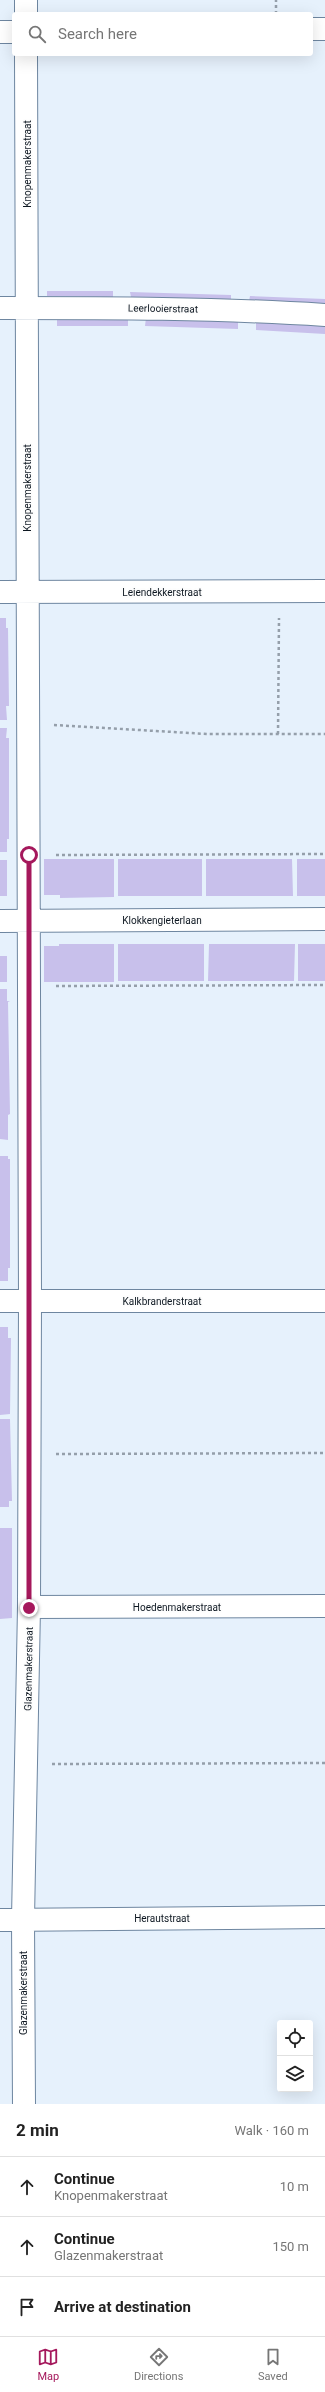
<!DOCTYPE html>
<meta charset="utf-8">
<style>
body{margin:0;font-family:Roboto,sans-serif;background:#f6f6f6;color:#222}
.controls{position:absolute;right:12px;bottom:12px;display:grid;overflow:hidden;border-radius:4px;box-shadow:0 4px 16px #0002}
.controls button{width:36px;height:36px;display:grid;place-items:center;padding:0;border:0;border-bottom:1px solid #e0e0e0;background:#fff;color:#222;font:20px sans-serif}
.stop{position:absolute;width:12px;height:12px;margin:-9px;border:3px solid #a5185c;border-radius:50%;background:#fff}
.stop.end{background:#a5185c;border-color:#fff;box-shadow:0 1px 4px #0008}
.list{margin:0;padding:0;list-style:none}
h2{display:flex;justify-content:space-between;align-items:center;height:52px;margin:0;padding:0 16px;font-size:17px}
h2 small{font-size:13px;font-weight:400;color:#767676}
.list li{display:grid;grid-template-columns:26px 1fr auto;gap:12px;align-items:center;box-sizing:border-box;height:60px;padding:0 16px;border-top:1px solid #e0e0e0}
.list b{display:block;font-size:15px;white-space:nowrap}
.list p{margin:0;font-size:13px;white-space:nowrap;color:#767676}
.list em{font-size:13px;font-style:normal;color:#767676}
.icon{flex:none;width:22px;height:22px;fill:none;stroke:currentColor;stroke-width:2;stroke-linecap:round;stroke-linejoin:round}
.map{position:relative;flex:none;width:325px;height:2104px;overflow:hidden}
.search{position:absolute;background:#fff;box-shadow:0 4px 16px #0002;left:12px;right:12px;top:12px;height:44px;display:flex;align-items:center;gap:10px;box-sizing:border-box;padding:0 14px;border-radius:4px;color:#767676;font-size:15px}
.sheet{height:232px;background:#fff}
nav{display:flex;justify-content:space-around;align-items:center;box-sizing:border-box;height:56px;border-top:1px solid #e0e0e0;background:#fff;font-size:11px;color:#767676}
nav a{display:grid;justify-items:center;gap:2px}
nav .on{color:#a5185c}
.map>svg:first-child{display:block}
</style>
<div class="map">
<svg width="325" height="2104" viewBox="0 0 325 2104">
<rect width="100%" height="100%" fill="#e6f1fc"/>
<path fill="#c8c0eb" d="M47 291H113V297L47 296Z
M130 292 231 295V300L131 297Z
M250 296 325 299V305L249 301Z
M57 317 128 318V326H57Z
M146 318 238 321V329L145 326Z
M256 322 325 325V334L256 330Z
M0 618H6V628H8L9 706H6L7 720H0Z
M0 728H7L6 738H9V839H7V852H0Z
M44 859H114V897L60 898V895H44Z
M118 859H202V896H118Z
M206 859H292L293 896H206Z
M297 859H325V896H297Z
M0 860H7V896H0Z
M59 944H114V982H44V946H59Z
M118 944H204V981H118Z
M209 944H295L294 981H208Z
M298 944H325V981H298Z
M0 956H7V982H0Z
M0 989H7V1001H10L8 1002 10 1114 8 1115V1140L0 1139Z
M0 1156H8V1159H10V1268H8V1281H0Z
M0 1327H8V1338H11L10 1414 0 1415Z
M0 1419H10L12 1501H9V1507H0Z
M0 1528H12V1618L0 1619Z"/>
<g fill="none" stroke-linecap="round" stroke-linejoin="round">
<defs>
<path id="street" d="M26 0V14
M311 29H325
M0 32H14
M0 308C109 308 216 308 325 315
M0 592 325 591
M0 921 325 919
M0 1301H325
M29 1607 325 1606
M0 1920 325 1917
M24 2104 23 1919 29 1607 30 1300 26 54"/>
</defs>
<use href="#street" stroke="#6e86a0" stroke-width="24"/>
<path stroke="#959faa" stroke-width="2.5" stroke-dasharray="3 3" stroke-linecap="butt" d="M276 14V0
M54 725 207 734H325
M278 734 279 618
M56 855 325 854
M56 986 325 985
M56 1454 325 1453
M52 1764 325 1763"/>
<use href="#street" stroke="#fff" stroke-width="22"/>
</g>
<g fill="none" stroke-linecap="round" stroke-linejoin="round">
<path stroke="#a5185c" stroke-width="5" d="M29 855V1608"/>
</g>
<g text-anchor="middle" stroke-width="3.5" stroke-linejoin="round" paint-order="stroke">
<g font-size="10" fill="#0d1721" stroke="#fdfdfd">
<text transform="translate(27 164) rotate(-90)" y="4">Knopenmakerstraat</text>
<text transform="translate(163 308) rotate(1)" y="4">Leerlooierstraat</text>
<text transform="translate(27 488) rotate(-90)" y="4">Knopenmakerstraat</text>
<text x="162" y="596">Leiendekkerstraat</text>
<text x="162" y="924">Klokkengieterlaan</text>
<text x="162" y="1305">Kalkbranderstraat</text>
<text x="177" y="1611">Hoedenmakerstraat</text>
<text transform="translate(28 1669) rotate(-89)" y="4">Glazenmakerstraat</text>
<text x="162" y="1922">Herautstraat</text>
<text transform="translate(23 1993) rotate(-90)" y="4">Glazenmakerstraat</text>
</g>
</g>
</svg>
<div class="controls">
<button><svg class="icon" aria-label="locate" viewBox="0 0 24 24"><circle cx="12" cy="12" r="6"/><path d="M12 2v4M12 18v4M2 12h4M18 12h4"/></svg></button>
<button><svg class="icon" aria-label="layers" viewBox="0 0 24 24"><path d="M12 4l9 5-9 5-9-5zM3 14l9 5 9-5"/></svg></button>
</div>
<div class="stop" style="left:29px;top:855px"></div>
<div class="stop end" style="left:29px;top:1608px"></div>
<div class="search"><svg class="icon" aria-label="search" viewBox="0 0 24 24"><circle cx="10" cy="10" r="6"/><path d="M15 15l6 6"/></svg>Search here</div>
</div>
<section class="sheet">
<h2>2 min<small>Walk · 160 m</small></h2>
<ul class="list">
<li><svg class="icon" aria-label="ahead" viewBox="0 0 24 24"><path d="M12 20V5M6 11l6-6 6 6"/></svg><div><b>Continue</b><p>Knopenmakerstraat</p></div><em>10 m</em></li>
<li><svg class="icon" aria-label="ahead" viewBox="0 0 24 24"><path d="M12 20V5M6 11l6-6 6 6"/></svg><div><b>Continue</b><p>Glazenmakerstraat</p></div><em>150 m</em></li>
<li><svg class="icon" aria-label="arrive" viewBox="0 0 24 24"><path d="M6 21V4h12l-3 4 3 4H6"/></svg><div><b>Arrive at destination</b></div></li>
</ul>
</section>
<nav>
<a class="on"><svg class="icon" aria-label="map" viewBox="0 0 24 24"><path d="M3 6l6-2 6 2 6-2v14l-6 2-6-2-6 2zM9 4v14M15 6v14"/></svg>Map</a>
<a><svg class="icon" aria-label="directions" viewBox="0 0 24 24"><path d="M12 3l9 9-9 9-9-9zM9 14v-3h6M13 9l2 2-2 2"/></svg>Directions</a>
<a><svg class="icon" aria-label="saved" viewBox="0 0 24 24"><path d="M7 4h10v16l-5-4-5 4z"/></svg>Saved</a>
</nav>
